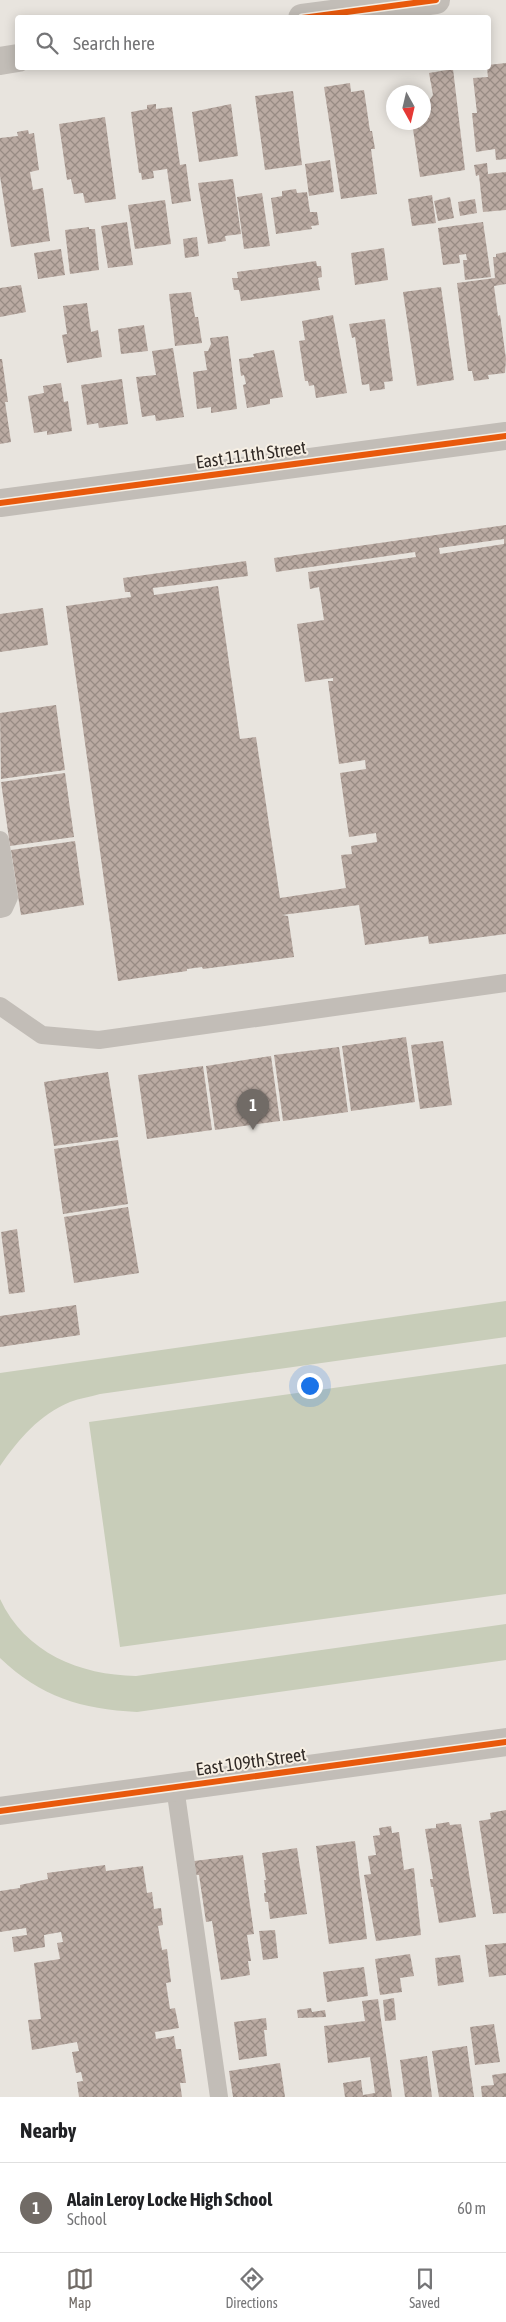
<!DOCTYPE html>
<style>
body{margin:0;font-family:"Asap Condensed",sans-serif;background:#f2f2f2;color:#202124}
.compass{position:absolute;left:386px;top:85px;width:45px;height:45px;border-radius:50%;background:#fff;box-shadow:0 2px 12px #0003;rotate:172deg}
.you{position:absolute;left:309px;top:1385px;width:18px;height:18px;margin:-12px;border:4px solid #fff;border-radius:50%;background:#1a73e8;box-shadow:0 0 0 8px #1a73e833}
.badge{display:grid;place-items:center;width:32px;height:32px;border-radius:50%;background:#716b66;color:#fff;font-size:16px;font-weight:700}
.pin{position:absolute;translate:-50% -41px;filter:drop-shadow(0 1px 2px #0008)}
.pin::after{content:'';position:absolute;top:26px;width:18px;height:15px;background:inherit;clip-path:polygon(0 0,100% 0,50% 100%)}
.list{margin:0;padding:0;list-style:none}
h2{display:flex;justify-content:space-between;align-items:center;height:65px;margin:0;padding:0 20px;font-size:21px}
h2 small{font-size:16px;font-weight:400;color:#757577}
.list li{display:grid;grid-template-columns:32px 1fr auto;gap:15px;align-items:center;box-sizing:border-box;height:90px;padding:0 20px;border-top:1px solid #e0e0e0}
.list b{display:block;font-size:19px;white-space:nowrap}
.list p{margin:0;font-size:16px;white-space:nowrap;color:#757577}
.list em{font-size:16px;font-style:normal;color:#757577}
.icon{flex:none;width:28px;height:28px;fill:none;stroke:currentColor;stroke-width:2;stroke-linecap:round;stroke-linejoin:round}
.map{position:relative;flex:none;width:506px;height:2097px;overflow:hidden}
.search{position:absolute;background:#fff;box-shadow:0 2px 12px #0003;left:15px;right:15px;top:15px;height:55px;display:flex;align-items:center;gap:12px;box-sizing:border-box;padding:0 18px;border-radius:5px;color:#757577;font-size:19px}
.sheet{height:155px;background:#fff}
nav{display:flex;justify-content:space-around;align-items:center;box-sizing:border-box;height:70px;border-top:1px solid #e0e0e0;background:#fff;font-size:14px;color:#757577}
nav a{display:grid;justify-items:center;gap:2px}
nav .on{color:#716b66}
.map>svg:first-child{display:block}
</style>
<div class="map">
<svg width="506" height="2097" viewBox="0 0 506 2097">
<defs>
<pattern id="building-cross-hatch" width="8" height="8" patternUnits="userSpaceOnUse" patternTransform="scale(1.25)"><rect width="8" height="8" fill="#baaaa2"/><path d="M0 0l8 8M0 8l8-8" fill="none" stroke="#988b84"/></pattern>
</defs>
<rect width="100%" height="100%" fill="#e8e4de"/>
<path fill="#c8cdb9" d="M506 1301V1337L100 1394C90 1397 80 1398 70 1402 40 1414 18 1440 0 1466V1373Z
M506 1364V1594L120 1647 89 1422Z
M0 1599C25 1653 80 1675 136 1676L506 1624V1660L137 1712C81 1709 41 1697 0 1658Z"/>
<path fill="url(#building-cross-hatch)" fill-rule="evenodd" d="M506 63V159L496 160 495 149 476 152 472 113H477L473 78 488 77 487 68 488 65Z
M453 69 465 170 420 177 412 122H424V102L429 101 433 95 429 73Z
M350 83 351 92 364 90 370 131H372L375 149H371L377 194 341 199 324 87Z
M293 91 302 165 265 170 255 96Z
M156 104V109L172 107 180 165 186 164 191 201 172 204 167 169 153 171 154 178 142 180 141 173H139L131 112 147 109V105Z
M231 104 238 156 199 162 192 112Z
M105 117 116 199 85 203 83 193 74 194 71 179 67 180 59 124Z
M28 130 29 134 34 133 39 170 30 172 33 190 43 188 50 241 11 247 0 176V138L18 136 17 132Z
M330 160 334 192 309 196 305 164Z
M487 163 488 174 506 172V210L483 212 479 175 476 176 474 165Z
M233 179 241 234 225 236 226 241 208 244 198 183Z
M296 189 297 193 307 192 310 212H317L319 225 311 226 312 229 276 234 271 198 282 196V191Z
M262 193 270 246 244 249 237 197Z
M432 195 436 223 412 226 408 199Z
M450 197 454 218 438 221 434 201Z
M475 199 477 213 460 216 458 202Z
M165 200 171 244 135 249 128 205Z
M127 222 133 265 108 268 101 226Z
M483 222 491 277 465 280 463 260H467L466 254 459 255 460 263 443 265 438 228Z
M89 227V229H95L99 270 70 274 65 230Z
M197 237 199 256 185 258 183 239Z
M384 248 388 280 355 285 351 253Z
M61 249 65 275 38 279 34 253Z
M506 252V284L494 286 498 316 500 315 506 359 505 373 488 375 489 379 474 381 472 371H468L457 283 495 278 493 257H496V254Z
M316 261 317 266H321L322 277 318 278 320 290 241 301 239 290H234L232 278H238L237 272Z
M21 285 26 312 0 317V288Z
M441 287 454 380 417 386 403 292Z
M191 292 195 317H198L202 343 175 346 169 294Z
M87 303 91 332 98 330 102 357 67 363 62 335 67 334 63 306Z
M333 315 347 393 316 398 314 385 309 386 308 381H305L299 341 305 340 302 321Z
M385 319 393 381 384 382 385 389 370 391 369 384 362 385 355 337 352 338 349 324Z
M144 325 148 351 121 354 118 329Z
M228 336 237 409 211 413V407L197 409 193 372 207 370 204 351H208L211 344 210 338Z
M173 348 184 417 156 421 155 415 142 417 136 377 156 375 152 351Z
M274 350 283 397 270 399V404L247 408 243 385 246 384 244 375 241 376 239 359 254 357 253 354Z
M0 359H2L8 402H5L11 442 0 444Z
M122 379 128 424 99 428 98 423 87 425 81 385Z
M61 383 64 402 68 401 72 431 47 435V431L34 433 28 396 44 393 43 386Z
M506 525V934L429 944 428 936 365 945 359 905 282 915 288 916 294 957 203 969 202 967 187 969V971L118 981 66 606 131 597 130 592H125L123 578 246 561 248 576 153 588 154 595 218 586 240 739 256 737 280 898 346 888 341 855 352 854 351 846 377 842 376 833 349 837 340 773 366 769 365 760 339 764 328 681H333V678L305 682 297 624 324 620 319 587 310 589 308 572 416 557 415 552 276 572 274 558ZM504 539V544L440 554 439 548Z
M43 608 48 645 0 652V614Z
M56 705 65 770 1 779 0 713Z
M65 773 74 837 10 846 1 782Z
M75 841 84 905 21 915 11 850Z
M406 1037 415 1102 351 1111 342 1046Z
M443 1041 452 1105 420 1109 411 1045Z
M339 1047 348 1112 283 1121 274 1055Z
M271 1056 280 1121 215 1130 206 1066Z
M203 1066 212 1130 147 1139 138 1075Z
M108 1072 118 1137 54 1146 44 1082Z
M118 1140 128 1204 63 1214 54 1149Z
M128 1207 139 1273 74 1283 64 1217Z
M17 1229 25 1292 9 1294 1 1232Z
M76 1305 80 1335 0 1347V1316Z
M506 1810V1913L493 1914 479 1821 491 1819 490 1813Z
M449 1822 450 1825 461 1824 476 1917 439 1923 433 1887H431L430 1879H433L425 1829 436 1828V1824Z
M391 1826 392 1833 399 1832 404 1870 414 1868 421 1935 376 1941 364 1875 371 1874 368 1856 376 1855 373 1836 380 1835 379 1828Z
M355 1841 367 1939 329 1944 316 1846Z
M297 1848 307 1914 270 1919 268 1902H265L264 1893H266L264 1880H266L262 1853Z
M243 1855 254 1934 247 1935 251 1961H248L250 1975 221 1980 212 1921 206 1922 199 1875H196L194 1861Z
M105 1865 106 1871 143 1866 147 1893 152 1892 154 1909 161 1908 163 1925 158 1926 162 1950 167 1949 171 1982 166 1983 170 2009 175 2008 179 2028 155 2032 156 2039 174 2036 176 2049H181L186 2083H180L182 2097H79L77 2082 83 2081 81 2072 76 2073 72 2052 79 2051 77 2042 32 2050 28 2020 41 2019 34 1963 60 1959 57 1943 63 1942 61 1932 44 1935 45 1947 14 1952 12 1937 27 1935 26 1928 0 1932V1891L20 1888V1885L48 1879 47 1873Z
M275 1930 278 1958 263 1960 259 1931Z
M506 1943V1975L489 1977 485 1945Z
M410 1954 414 1976 400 1978 402 1992 380 1995 375 1959Z
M460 1955 464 1982 438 1986 435 1958Z
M364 1967 368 1996 327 2002 323 1972Z
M394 1998 396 2020 385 2021 383 2000Z
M378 1999 392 2097H345L343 2083 361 2080 363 2095 375 2093 370 2057 328 2063 324 2026 365 2021 362 2001Z
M311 2008 312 2012 325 2010 326 2017 298 2018 297 2010Z
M266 2018 267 2030H264L267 2056 239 2060 234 2022Z
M494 2024 500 2062 475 2065 470 2027Z
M467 2046 474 2097H439L432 2051Z
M427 2056 432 2097H405L400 2060Z
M280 2063 285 2097H233L229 2071Z
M506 2073V2097H482L481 2086 494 2085 492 2075Z"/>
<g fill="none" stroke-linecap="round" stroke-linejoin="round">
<path stroke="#c2bdb7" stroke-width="18" d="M0 840 9 897 4 908 0 909
M0 1006 42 1035 99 1040 506 983
M175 1787 219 2097"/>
<path stroke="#c2bdb7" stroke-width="28" d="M0 503 506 436
M0 1811 506 1742"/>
<path stroke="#c2bdb7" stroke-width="28" d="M302 18 436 0
M0 61 18 58"/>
<defs>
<path id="cycleway" d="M302 18 436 0
M0 503 506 436
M0 1811 506 1742"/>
</defs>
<use href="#cycleway" stroke="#f6efe4" stroke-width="9"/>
<use href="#cycleway" stroke="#e8590c" stroke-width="6"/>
</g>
<g text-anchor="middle" stroke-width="4" stroke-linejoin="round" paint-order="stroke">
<g font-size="18" fill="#312a26" stroke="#f6efe4">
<text transform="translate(251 455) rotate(-8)" y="6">East 111th Street</text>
<text transform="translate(251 1762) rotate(-8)" y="6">East 109th Street</text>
</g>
</g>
</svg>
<svg class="compass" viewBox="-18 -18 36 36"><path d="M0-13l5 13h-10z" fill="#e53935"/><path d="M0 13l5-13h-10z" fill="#757577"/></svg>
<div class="you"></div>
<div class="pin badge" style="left:253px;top:1130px">1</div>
<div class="search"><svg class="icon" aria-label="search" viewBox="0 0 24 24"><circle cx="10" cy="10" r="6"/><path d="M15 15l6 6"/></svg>Search here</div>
</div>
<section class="sheet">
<h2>Nearby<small></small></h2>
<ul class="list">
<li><span class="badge">1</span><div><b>Alain Leroy Locke High School</b><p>School</p></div><em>60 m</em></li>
</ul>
</section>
<nav>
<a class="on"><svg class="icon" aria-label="map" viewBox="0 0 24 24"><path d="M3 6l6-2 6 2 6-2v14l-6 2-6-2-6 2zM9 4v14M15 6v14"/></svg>Map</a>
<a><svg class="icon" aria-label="directions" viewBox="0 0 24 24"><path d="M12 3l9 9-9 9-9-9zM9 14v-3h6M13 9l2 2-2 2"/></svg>Directions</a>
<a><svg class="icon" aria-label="saved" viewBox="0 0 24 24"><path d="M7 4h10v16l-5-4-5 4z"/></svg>Saved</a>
</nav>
